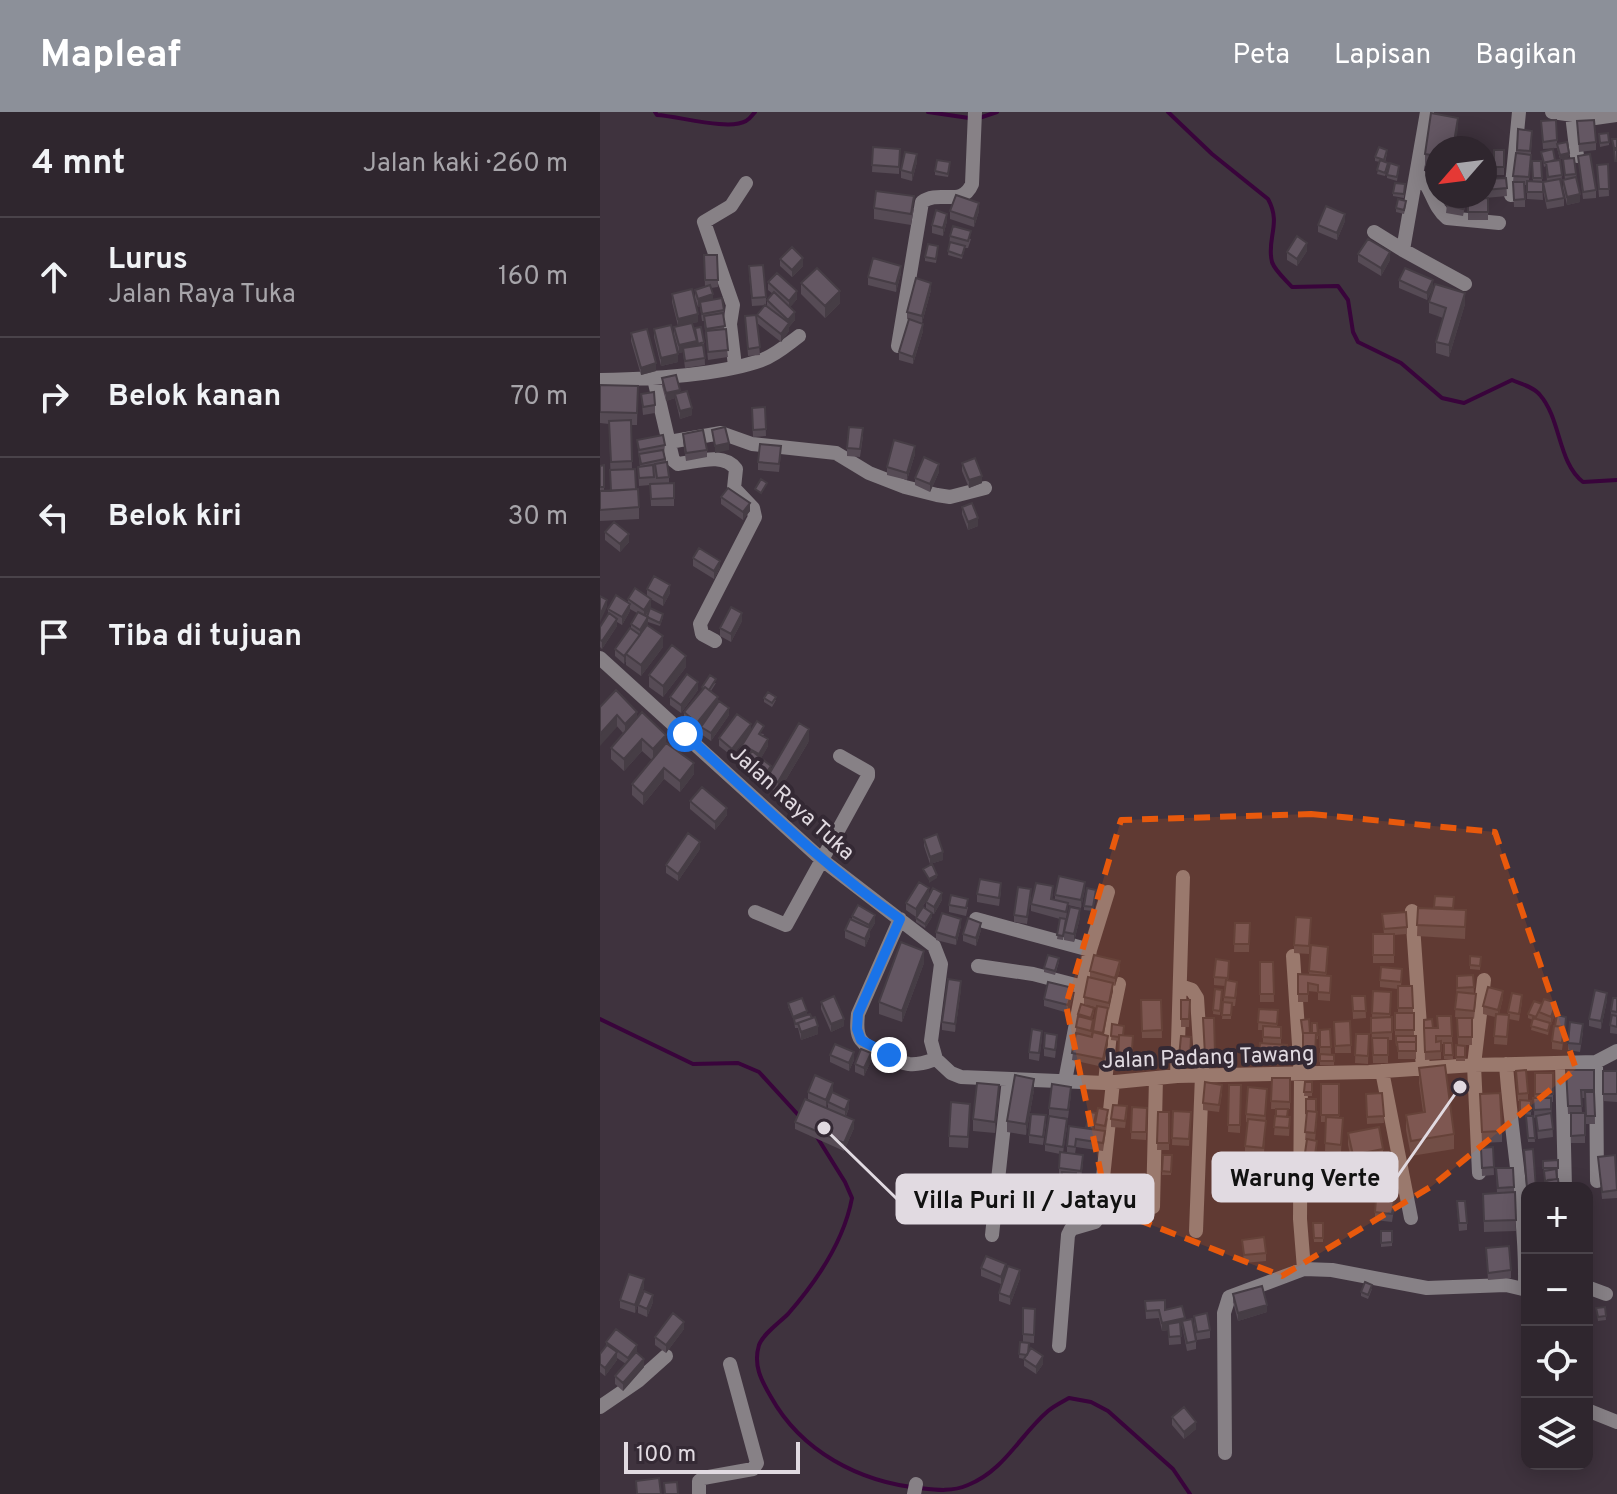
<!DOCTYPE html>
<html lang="id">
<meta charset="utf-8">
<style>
body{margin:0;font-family:Overpass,sans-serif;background:#372e36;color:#f1f3f6}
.controls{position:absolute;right:24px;bottom:24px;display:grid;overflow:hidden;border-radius:16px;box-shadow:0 4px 20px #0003}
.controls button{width:72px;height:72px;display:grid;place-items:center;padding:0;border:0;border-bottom:2px solid #4a434a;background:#2f262e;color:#f1f3f6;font:40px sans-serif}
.compass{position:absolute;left:825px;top:24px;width:72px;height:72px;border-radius:50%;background:#2f262e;box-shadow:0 4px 20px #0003;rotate:242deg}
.scale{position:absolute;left:24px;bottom:20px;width:176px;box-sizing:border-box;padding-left:8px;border:4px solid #e1dae1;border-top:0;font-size:22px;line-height:28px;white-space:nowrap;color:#e1dae1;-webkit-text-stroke:6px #342934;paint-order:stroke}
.stop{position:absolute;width:24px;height:24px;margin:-18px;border:6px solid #1a73e8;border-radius:50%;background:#fff}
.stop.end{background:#1a73e8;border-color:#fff;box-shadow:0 2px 8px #0008}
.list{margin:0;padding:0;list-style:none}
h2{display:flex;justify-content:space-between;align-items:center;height:104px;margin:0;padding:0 32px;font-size:34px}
h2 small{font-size:26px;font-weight:400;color:#a7a5aa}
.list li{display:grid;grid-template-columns:52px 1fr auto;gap:24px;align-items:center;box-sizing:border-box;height:120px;padding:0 32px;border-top:2px solid #4a434a}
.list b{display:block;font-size:30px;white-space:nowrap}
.list p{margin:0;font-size:26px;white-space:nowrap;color:#a7a5aa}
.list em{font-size:26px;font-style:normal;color:#a7a5aa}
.icon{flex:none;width:44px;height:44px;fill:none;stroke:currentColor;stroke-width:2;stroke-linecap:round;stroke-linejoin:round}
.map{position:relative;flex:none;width:1017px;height:1382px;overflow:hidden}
header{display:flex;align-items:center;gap:48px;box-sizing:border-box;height:112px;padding:0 40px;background:#8c9099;color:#fff}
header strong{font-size:38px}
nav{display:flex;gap:44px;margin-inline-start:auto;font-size:28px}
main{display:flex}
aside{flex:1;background:#2f262e}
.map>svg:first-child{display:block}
</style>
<header>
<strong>Mapleaf</strong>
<nav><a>Peta</a><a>Lapisan</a><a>Bagikan</a></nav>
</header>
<main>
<aside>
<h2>4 mnt<small>Jalan kaki · 260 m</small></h2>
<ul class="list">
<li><svg class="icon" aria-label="ahead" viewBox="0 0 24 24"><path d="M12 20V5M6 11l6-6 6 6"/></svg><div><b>Lurus</b><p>Jalan Raya Tuka</p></div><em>160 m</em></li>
<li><svg class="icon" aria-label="right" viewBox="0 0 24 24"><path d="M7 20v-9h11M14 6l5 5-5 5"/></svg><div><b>Belok kanan</b></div><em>70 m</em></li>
<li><svg class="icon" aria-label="left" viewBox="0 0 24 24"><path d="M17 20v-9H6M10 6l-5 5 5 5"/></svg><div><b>Belok kiri</b></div><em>30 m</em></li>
<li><svg class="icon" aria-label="arrive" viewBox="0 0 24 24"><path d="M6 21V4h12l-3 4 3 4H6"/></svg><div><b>Tiba di tujuan</b></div></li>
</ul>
</aside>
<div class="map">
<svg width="1017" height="1382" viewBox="0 0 1017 1382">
<rect width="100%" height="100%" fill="#3f333e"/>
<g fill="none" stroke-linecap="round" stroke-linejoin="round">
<path stroke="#39043b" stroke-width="4" d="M55 0 57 3C78 4 129 19 146 9 150 7 152 3 155 0
M328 0 376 7 397 0
M568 0 612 42 668 87C682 112 666 127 672 150 675 159 686 168 692 175L738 174 748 188 753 220 758 230 801 251 842 286 864 291 912 268C921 272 934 275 940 283 961 307 958 351 983 370L1017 368
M0 907 93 952 138 951 159 960 201 1006
M217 1025 245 1070 252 1086C244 1129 216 1170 188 1202 179 1211 163 1222 159 1233 153 1253 161 1268 171 1285 201 1339 259 1370 320 1376 337 1378 352 1380 368 1373 404 1359 420 1323 448 1299 454 1294 462 1290 469 1286L491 1290 508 1299 573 1357 590 1382"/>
<path stroke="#878186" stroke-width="14" d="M827 0 803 138 865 172
M952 0 995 6 1017 3
M972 3 977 44
M817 61C832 74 832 94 847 106L899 111
M911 83 919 0
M774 120 803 138
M298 234 322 90C339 77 362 96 372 72L375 0
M135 254 130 212 133 193 104 110 131 94 146 71
M54 267 73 348 78 352C97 350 123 340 136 357L134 376 153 396 155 405 100 512 102 522 115 529
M0 268C48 267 117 264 162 248 176 243 187 233 199 224
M69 330 121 321 152 332 236 341 269 361 305 375 337 383 350 385 385 376
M0 546 221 747 334 834 341 852 331 929 336 947 351 961 361 965 505 971 577 964 769 960 874 953 996 950 1017 939
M812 799 823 957
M155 800 186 813 268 664V660L240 644
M300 807 258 902C257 911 256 921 261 928 269 939 297 950 309 952 319 953 327 950 336 947
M376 807 490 838
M693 844 701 962 700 1107 704 1157
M378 854 433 862 483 875
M580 874 592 878 597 886 602 963 596 1119
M996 950 997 1069
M962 951 965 1076
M906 952C911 1026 926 1098 925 1171
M782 959 811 1106
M577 964 583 765
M465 969 490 838 508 780
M505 971 511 911 519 872
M879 1061 874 953 884 868
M553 1095 556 966
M392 1123 409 967
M987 1175 1006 1182
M459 1234 468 1123 471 1117 495 1110 499 1104 513 970
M0 1295 38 1269 66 1244
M987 1298 1017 1310
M625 1341 624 1201 629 1185 704 1157 732 1158 827 1176 906 1173 927 1178
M99 1382V1369L103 1366 153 1357 157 1351 130 1252
M314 1382 316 1372"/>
</g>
<path fill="#564b55" d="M956 8 957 32 969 45 960 47 957 36 943 37 941 9Z
M977 9 996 30V38L979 40Z
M858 17 837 36V56L825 54V42Z
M918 17 932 26 929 69 933 70 932 49H941L943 88 927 87V73H925V95H914L913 70Z
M999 22 1009 30V33L1000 35Z
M273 35 300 37 299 62 272 60Z
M894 38H904V63H894Z
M941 40 955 49 962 63 961 71 964 86V94L947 97 943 78V70H947L946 54 944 55Z
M787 42 785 50 788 55 785 64 777 62 780 50 775 49V45Z
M978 44 996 78V86L983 87Z
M974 46 980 90 967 93 963 76V68H965L963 47Z
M317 50 312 69 301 66V58Z
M1008 52 1009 84 999 85 997 61Z
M350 54 348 65 335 63V59Z
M799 57 797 69 787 66V63Z
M906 66 907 84 885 86V67Z
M805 76 804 86 793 84V81Z
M848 84H867L863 104 846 101Z
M888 86V108H868V87Z
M806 93 804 102 796 100V96Z
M274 96H314L311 113 274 107Z
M350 99H379L374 115 350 107Z
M347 109 343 124 332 121V113Z
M745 109 737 128 718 120V113Z
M350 124 371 127 368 136H365L362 147 348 143Z
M338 138 336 151 325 149V145Z
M707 139 697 154 687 148V140Z
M758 142 790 148 781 164 758 150Z
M104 143H117L118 175 111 176 113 188 124 198 123 206 128 245 108 248 104 209H102L100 194 98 195 95 186V178L105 175Z
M180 147 203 154 192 165 180 154Z
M301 161 296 180 268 173V165Z
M149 162 166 185V193L152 194Z
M799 168 833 176 827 188 799 176Z
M168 170 197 187 190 195 195 208 189 215V219L181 230 157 211 160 243 148 244 145 204 157 203 167 194V188L173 182 168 178Z
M201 171 240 191 225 206 201 182Z
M331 178 322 211 323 219 313 252 299 248V240L309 208 307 207V200Z
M72 182 98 210 92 211 97 234H98L95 216 104 230 105 253 85 256 83 240 79 241 74 223V215L78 214 72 190Z
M829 190 865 192 849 245 836 241V230L843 206 829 201Z
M54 217 78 250 61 254 54 225Z
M31 221 56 259 41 263 31 229Z
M62 266 80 281 92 303 80 307 75 286 66 289 62 274Z
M0 273 38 274 37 313H31L32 357 39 395V407L0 409V354L4 353V379H11L9 312 0 311Z
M41 282 55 293V301L43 303Z
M165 295 166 324 153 325 152 303Z
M83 322 107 338V345L86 349 83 329Z
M263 324 260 345 247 344V336Z
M37 328 65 333 64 341 69 365V371H74V394H51L50 373 39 374 38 355H40Z
M181 341 179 360 158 358V350Z
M315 342 307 368 287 363V355Z
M362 351 382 371 369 376 362 359Z
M339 360 330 380 315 373V366Z
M121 385 150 399 143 408 121 392Z
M362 395 378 414 368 418 362 402Z
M5 420 29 430 20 440 5 428Z
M93 446 120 456 114 467 93 454Z
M47 477 70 481 63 494 51 487 50 496 63 505 60 514 48 510V513L63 535 41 564 26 553V549L24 552 15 544V537L31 516V512L37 501 30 497V499L22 513 17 510V514L2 537 0 535V515L8 502V497L28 490V487L47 484Z
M142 509 131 530 120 524V516Z
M86 555 63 585 49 575V563Z
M116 571 111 579 129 603 111 629 101 622V615L106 608 97 619 84 608V600L102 579V575Z
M98 578 81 601 70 593V585Z
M164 586 176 588 172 595 164 590Z
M0 595 37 605 66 631 94 662 80 680 64 667 43 693 32 683V672L52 648 42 639 24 659 11 647V636L23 621Z
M151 620 164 622 163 624 168 634 161 646 171 657 209 629 178 681 168 675V667L164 672 144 657V654L143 656 136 651V643L149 622 132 644 119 634V626Z
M90 689 127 703 115 718 90 697Z
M324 727 343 748 330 752 324 734Z
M100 737 78 769 66 761V753Z
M485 777 481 796 468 793 463 828 457 827 460 807 431 799V792L453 781 452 787 455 788V783Z
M401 779 399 794 377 790V782Z
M496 782 493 799 484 798V794Z
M329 784 342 788 334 802 331 800 332 805 325 816 316 810V806L326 797V790L328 786 316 805 306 798V791Z
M431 784 427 812 414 810V803Z
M835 784 854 785 853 798H866L865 827 817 824 818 796 834 797Z
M349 793 368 795 366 804 349 800Z
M782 802 807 815V822L794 823V851H773V822H784Z
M252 804 275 811 270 819V824L265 835 245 826V818L252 808Z
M480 805 474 830 464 828V820Z
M635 811H650L649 840H634Z
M361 814 356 833 336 828V820Z
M711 814 709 842 694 841V833Z
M381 818 376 834 363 829V822Z
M711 833 728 843 726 864H731L730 889 718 888V880L708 879V890H698V862H709Z
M870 844 881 845 880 858 870 857Z
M629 849 628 868 637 878 635 894H631V907H622L625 874 614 873V865Z
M459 850 455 863 444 860V856Z
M660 850H673L674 890H660Z
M324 851 302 910 279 902V890Z
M520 857 515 874 513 873V879L508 898 504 923 508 932 503 955 472 948 478 902 494 900 492 907 493 915 491 924 492 925 497 896 484 892V885L490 865V859Z
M873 863 874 882 876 889 874 907 872 906V933H858L857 906H870L855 905 857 864Z
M802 864 801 874H812L814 924H816V947H798V934H796L795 925V901H798V877L780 875V868Z
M361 877 355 920 342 918V910Z
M615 877 622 878 620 903 613 902Z
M773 879 791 880 790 905H792V928H788V951H773L771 906H772Z
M473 884 468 901 444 894V887Z
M752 884H765L766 906 753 907Z
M903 886 899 902 908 903V900L922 890 919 909 909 907 907 933 894 932 895 905 883 902V894Z
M1017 886V922L1010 921 1011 899Z
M541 888H561L562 926H542Z
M581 888H590L589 915H581Z
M1007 888 1001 917 989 914V907Z
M221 890 244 914 231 920 221 897Z
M188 891 207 903 218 922 201 928 198 916H195L194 908 188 895Z
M659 897 678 898 677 915H681V932L687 933 686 952 659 950 660 931H663V918H658Z
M956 899 951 913 950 912 948 923 931 918 933 908 928 906V902Z
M851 904 853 947H844V932H841V947L825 948 824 908 833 916H837Z
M603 906H614L615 950H605Z
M701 908 710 921H712L717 911 718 927H716L715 953 703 952V926Z
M966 908 962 938 952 937V929Z
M750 909 751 941H735L734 910Z
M512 912 523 923 533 924 531 957 518 956 519 929 511 928Z
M730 917 731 943H734V953H720V918Z
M983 920 980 940 968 938V931Z
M756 922H769L768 952 755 951Z
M581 924 591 925 590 953H579Z
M442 926 439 949 429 947V940Z
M457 930 455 946 444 944V936Z
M856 933 865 934V949H856Z
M230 943 254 948 249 959 230 950Z
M271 949 264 964 255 960V952Z
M819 956 854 1022V1037L811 1044 806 1018V1003L823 1000 819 971Z
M966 958H994L995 1012H986L985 986H981L982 1001H985V1031H971V1002H968Z
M916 959 928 981V988L931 989V1003L920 1002V989H918Z
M1003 959H1017V990L1003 989Z
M935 961H953V990H951L953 1025 938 1027 936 1005 934 1006Z
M672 966H690V997H688V1005H690L689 1024 674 1023 676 997H671Z
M705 970H712V984H704Z
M721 972H739V1006H743L741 1040 725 1039 726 1010H721Z
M629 973H641L640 1021 628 1020Z
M667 977 663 1063H645V1034L648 1010H646V1002Z
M434 978 426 1023 407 1020V1009Z
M233 979 232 980 249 996 246 1004 254 1016 244 1039 195 1017V1010L228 997V991L226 996 208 987V980Z
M622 981 619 1000 603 998V991Z
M782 981 784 1011 767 1012 766 982Z
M471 982 468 1006 449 1004V996Z
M880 982 902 1019V1030L882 1031Z
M399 985 395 1021 373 1019V1007Z
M706 987 717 1008 715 1028 717 1032 715 1046 705 1045 707 1028H705L707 1004Z
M532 995 547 996 546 1028 531 1027Z
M573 999 591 1000 589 1034 572 1033Z
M558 1000H569V1038H557Z
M527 1002 525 1016 511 1015V1007Z
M370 1003 368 1036 349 1035V1024Z
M926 1004H933L935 1030H928Z
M508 1006 503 1039 476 1035 475 1042 483 1051 481 1067 476 1066 474 1095 460 1094 461 1064H459V1056L460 1042 445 1039V1032L467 1015 463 1041H467V1034L486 1016 495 1018V1012Z
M446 1011 443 1033 429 1031V1023Z
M748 1021 783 1037V1045L798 1061V1069L782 1071 778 1050 753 1055 748 1033Z
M893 1035 894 1063 882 1064 881 1036Z
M563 1043H572L571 1063H562Z
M998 1045 1017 1061V1086L1002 1087Z
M958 1048V1060H956L959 1076H948V1072L945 1073 943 1049Z
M896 1056H913L916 1119 884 1120 883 1082 897 1081Z
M639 1067 668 1069V1090L639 1088Z
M432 1070 452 1071 450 1110 431 1109Z
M794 1097 792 1110 775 1108V1100Z
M857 1097 867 1111V1118L859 1119Z
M713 1111H723V1130H714Z
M781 1119H792V1134L781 1135Z
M642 1128 666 1141V1149L644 1151Z
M886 1136 911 1158V1166L888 1168Z
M381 1156 420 1166 410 1193 399 1189V1181L401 1172 381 1164Z
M44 1175 35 1201 20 1196V1188Z
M772 1177 768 1187 761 1184V1180Z
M633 1182 667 1200 638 1209 633 1190Z
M545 1189 585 1208 596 1229V1237L587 1239 582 1214 580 1215 581 1232 569 1233 568 1218 562 1219 559 1206 546 1207Z
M53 1190 47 1205 38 1201V1193Z
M1005 1195 1006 1208 998 1209 996 1196Z
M423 1196 435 1197 434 1231 423 1230Z
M594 1204 610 1218V1226L597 1228 594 1211Z
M84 1217 66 1241 55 1233V1225Z
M6 1230 37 1241 44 1255 23 1279 15 1272V1264L26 1252 17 1246V1248L5 1264 0 1260V1242L6 1234Z
M420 1230 429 1240 443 1252 436 1262 424 1254V1247L419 1246Z
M572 1305 596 1317 584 1327 572 1313Z"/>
<path fill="#463d45" d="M858 6V17L855 36H853Z
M969 41V45L960 47V43Z
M317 42V50L312 69V61Z
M980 82V90L967 93V85Z
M379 91V99L374 115V107Z
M347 102V109L343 124V116Z
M745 102V109L737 128V121Z
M707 131V139L697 154V147Z
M790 140V148L781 164V156Z
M203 146V154L192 165V158Z
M301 154V161L296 180V172Z
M833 168V176L827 188V181Z
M331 171V178L322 211V204Z
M197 179V187L189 197V189Z
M240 179V191L225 206V194Z
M865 181V192L849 245V233Z
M113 182V189L100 190V194L98 195V187Z
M195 200V208L189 215V219L181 230V222L188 212V208Z
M98 202V210L78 214V207Z
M323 212V219L313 252V245Z
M97 229V237L79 241V233Z
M78 242V250L61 254V246Z
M56 251V259L41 263V256Z
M80 278V285L75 282V286L66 289V281Z
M92 296V303L80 307V299Z
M129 331V338L115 341V334Z
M315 334V342L307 368V361Z
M339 352V360L330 380V372Z
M382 364V371L369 376V368Z
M150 391V399L143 408V400Z
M378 406V414L368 418V410Z
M29 422V430L20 440V432Z
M120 449V456L114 467V459Z
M70 473V481L63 494V486Z
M51 487V495L44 506V498Z
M7 488V495L0 510V503Z
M30 492V499L22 513V505Z
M142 501V509L131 530V522Z
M48 505V513L26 542V549L24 552V544L40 523V518Z
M17 507V514L2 537V529Z
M63 524V535L41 564V553Z
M86 544V555L63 585V574Z
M98 570V578L81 601V593Z
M118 585V593L97 619V611Z
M129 596V603L111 629V621Z
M37 600V611L25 623V612Z
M17 603V615L0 634V622Z
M151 612V620L132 644V637Z
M209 617V629L178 681V670Z
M66 623V634L53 648V637Z
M42 627V639L24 659V647Z
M168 627V634L159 650V642Z
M94 651V662L80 680V669Z
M171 654V661L168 664V667L164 672V664Z
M64 656V667L43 693V682Z
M127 696V703L115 718V710Z
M100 730V737L78 769V762Z
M343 740V748L330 752V745Z
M337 763V766L329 771V767Z
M485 770V777L481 796V788Z
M329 776V784L316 805V797Z
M342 781V788L334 802V795Z
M480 797V805L474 830V822Z
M332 801V805L325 816V812Z
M275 803V811L270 819V824L265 835V827L269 820V813Z
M361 807V814L356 833V826Z
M381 811V818L376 834V826Z
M324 839V851L302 910V899Z
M520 849V857L515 874V866Z
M361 869V877L355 920V912Z
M513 871V879L509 898V891Z
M473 876V884L468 901V893Z
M903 879V886L898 906V898Z
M1007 881V888L1001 917V909Z
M956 891V899L951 913V905Z
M207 899V903L193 908V905Z
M244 907V914L231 920V912Z
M218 914V922L201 928V920Z
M508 924V932L503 955V947Z
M254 940V948L249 959V951Z
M271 941V949L264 964V956Z
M434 967V978L426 1023V1012Z
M233 971V979L226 996V988Z
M399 973V985L395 1021V1010Z
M249 988V996L245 1005V998Z
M254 1008V1016L244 1039V1031Z
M406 1152V1160L401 1172V1165Z
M420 1158V1166L410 1193V1185Z
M44 1167V1175L35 1201V1193Z
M53 1183V1190L47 1205V1197Z
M667 1193V1200L638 1209V1201Z
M585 1206V1214L582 1209V1214L568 1217V1212V1218L562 1219V1211Z
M84 1210V1217L66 1241V1233Z
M37 1233V1241L28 1254V1246Z
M17 1240V1248L5 1264V1256Z
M443 1244V1252L436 1262V1255Z
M44 1247V1255L23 1279V1271Z
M596 1310V1317L584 1327V1320Z"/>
<path fill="#645763" stroke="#463d45" stroke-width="2" d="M831 1 858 6 853 36H837V44L825 42Z
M956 8 957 28 943 30 941 9Z
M994 8 996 30 979 32 977 9Z
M918 17 932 19 930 39 917 38Z
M1008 21 1009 30 1000 31 999 22Z
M1012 27H1017V36H1014Z
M967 30 969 41 960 43 957 32Z
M273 35 300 37 299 55 272 53Z
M779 35 787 38 784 48 775 45Z
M953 37 955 48 944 51 941 40Z
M894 38H904V55H894Z
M1014 38H1017V49H1015Z
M305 40 317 42 312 61 301 58Z
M916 41 931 43 929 65 913 64Z
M990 42 996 78 983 80 978 44Z
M974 46 976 62 965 63 963 47Z
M337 48 350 50 348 62 335 59Z
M780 48 788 51 785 61 777 58Z
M960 48 962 63 948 65 946 50Z
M932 49H941L942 66H933Z
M790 51 799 54 797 65 787 63Z
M1008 52 1009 77H999L997 53Z
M976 65 980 82 967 85 963 68Z
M906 66 907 76 885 78V67Z
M960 67 964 86 947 89 943 70Z
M927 69 943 70V80H927Z
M913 70H924L925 87 914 88Z
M795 71 805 72 804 82 793 81Z
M276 79 314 84 311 102 274 96Z
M356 83 379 91 374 107 350 99Z
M848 84H866L863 97 846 93Z
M888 86V100H868V87Z
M798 87 806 89 804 98 796 96Z
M726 94 745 102 737 121 718 113Z
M336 98 347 102 343 116 332 113Z
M353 114 371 119 368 129 350 124Z
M697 124 707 131 697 147 687 140Z
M768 127 790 140 781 156 758 142Z
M350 130 365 134 362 144 348 139Z
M328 132 338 134 336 147 325 145Z
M192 135 203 146 192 158 180 147Z
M104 143H117L118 168H105Z
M273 146 301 154 296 172 268 165Z
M163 153 166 185 152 186 149 154Z
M217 156 240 179 225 194 201 171Z
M805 156 833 168 827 181 799 168Z
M177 161 197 179 189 189 168 170Z
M316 166 331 171 322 204 307 200Z
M835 172 865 181 849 233 836 230 846 196 829 190Z
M110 173 113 182 98 187 95 178Z
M92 177 98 202 78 207 72 182Z
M174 180 195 200 188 208 167 188Z
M122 186 124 198 102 202 100 190Z
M165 193 189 211 181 222 157 203Z
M123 201 125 214 106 217 104 204Z
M156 203 160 235 148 237 145 204Z
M309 207 323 212 313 245 299 240Z
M92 211 97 229 79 233 74 215Z
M71 213 78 242 61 246 54 217Z
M101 215 104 230 98 232 95 216Z
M47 217 56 251 41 256 31 221Z
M126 217 128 238 108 240 106 219Z
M103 233 105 246 85 249 83 236Z
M76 263 80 278 66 281 62 266Z
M0 273 38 274 37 301 0 300Z
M87 279 92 296 80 299 75 282Z
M54 280 55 293 43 295 41 282Z
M165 295 166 317 153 318 152 296Z
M31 308 32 349 11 350 9 309Z
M125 315 129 331 115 334 112 318Z
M249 315 263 316 260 337 247 336Z
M103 318 107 338 86 341 83 322Z
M63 323 65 333 39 338 37 328Z
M294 328 315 334 307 361 287 355Z
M160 332 181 334 179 352 158 350Z
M63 338 65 347 41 352 39 342Z
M324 345 339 352 330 372 315 366Z
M375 346 382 364 369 368 362 351Z
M67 350 69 365 57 366 55 352Z
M4 353V375H0V354Z
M53 353 54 365 39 366 38 355Z
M35 357 36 377 11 379 10 358Z
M161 367 167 371 161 381 155 377Z
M74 371V386L51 387 50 372Z
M128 376 150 391 143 400 121 385Z
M38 377 39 395 0 398V379Z
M372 391 378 406 368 410 362 395Z
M14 410 29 422 20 432 5 420Z
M99 436 120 449 114 459 93 446Z
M54 464 70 473 63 486 47 477Z
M35 476 51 487 44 498 28 487Z
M16 483 30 492 22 505 8 497Z
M0 484 7 488 0 503Z
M131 495 142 501 131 522 120 516Z
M50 496 63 502 60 511 47 505Z
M38 500 48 505 40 518 31 512Z
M9 501 17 507 2 529 0 528V515Z
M47 513 63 524 41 553 26 542Z
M30 516 40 523 24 544 15 537Z
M72 533 86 544 63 574 49 563Z
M87 562 98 570 81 593 70 585Z
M110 563 116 567 109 578 105 575 103 577 102 575Z
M105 575 118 585 97 611 84 600Z
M16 578 37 600 25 612 17 603 0 622V595Z
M168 580 176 585 172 591 164 586Z
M119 589 129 596 111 621 101 615Z
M42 600 66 623 53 637 42 627 24 647 11 636Z
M137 602 151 612 132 637 119 626Z
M157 609 164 614 159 622 168 627 159 642 150 637 143 648 136 643Z
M199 611 209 617 178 670 168 664Z
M66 631 94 651 80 669 64 656 43 682 32 672Z
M152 639 171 654 164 664 144 650Z
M102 675 127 696 115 710 90 689Z
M88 721 100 730 78 762 66 753Z
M337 722 343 740 330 745 324 727Z
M332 752 337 763 329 767 323 757Z
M459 764 485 770 481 788 455 783Z
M380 767 401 771 399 786 377 782Z
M319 770 329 776 316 797 306 791Z
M436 771 453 774 451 787 468 791 466 800 431 792Z
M418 775 431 777 427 805 414 803Z
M333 776 342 781 334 795 326 790Z
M487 776 496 778 493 795 484 794Z
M351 783 368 787 366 796 349 793Z
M835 784 854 785 853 796 834 795Z
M258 793 275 803 269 813 252 804Z
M323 795 332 801 325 812 316 806Z
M470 795 480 797 474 822 464 820Z
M818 796 866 798 865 815 817 813Z
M806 800 807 815 784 817 782 802Z
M342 801 361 807 356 826 336 820Z
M696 805 711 806 709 834 694 833Z
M368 806 381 811 376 826 363 822Z
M460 806 466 807 463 824 457 823Z
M250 807 270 816 265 827 245 818Z
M635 811H650L649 832H634Z
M773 822H794V843H773Z
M301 830 324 839 302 899 279 890Z
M711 833 728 835 726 861 709 859Z
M448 843 459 846 455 859 444 856Z
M494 843 520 849 515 866 490 859Z
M870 844 881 845 880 854 870 853Z
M616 847 629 849 628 866 614 865Z
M660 850H673L674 882H660Z
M781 855 802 857 801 870 780 868Z
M698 862 731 864 730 881 718 880V873L708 871V882H698Z
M873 863 874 875 857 876V864Z
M488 865 513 871 509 891 484 885Z
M348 867 361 869 355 912 342 910Z
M626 868 637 870 635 886 624 885Z
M448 870 473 876 468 893 444 887Z
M798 874H812L813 896H798Z
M888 875 903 879 898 898 883 894Z
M615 877 622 878 620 899 613 898Z
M995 878 1007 881 1001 909 989 907Z
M773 879 791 880 790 902 772 901Z
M857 880 876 882 874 899 855 897Z
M912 881 922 883 919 902 908 900Z
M234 884 244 907 231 912 221 890Z
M752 884H765L766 899H753Z
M202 886 207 899 193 905 188 891Z
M1013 886H1017V900L1011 899Z
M944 887 956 891 951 905 939 900Z
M541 888H561L562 918 542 919Z
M581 888H590L589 907H581Z
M934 889 942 892 936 905 928 902Z
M623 890 632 891 631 903H622Z
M481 892 494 896 491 906 478 902Z
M497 894 508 896 503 921 493 919Z
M659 897 678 898 677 912 658 910Z
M795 901H814V918H795Z
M210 902 212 906 195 912 194 907Z
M896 902 909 903 907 925 894 924Z
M957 903 966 905 965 917 964 915 955 914Z
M1012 903 1017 904V915L1010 913Z
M478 904 493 908 491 919 476 915Z
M837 904H851L852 924H836V930L841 929V939L825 940 824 916H838Z
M215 905 218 914 201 920 198 911Z
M792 905V920L771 921V906Z
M603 906H614L615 942 605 943Z
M857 906H872V925H858Z
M933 906 950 911 948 919 931 914Z
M709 907 710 921H703V922L701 908Z
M832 907 833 916H824V917V908Z
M750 909 751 933 735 934 734 910Z
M970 910 983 912 980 932 968 931Z
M712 911H717L718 923H716V921H712Z
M512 912 524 914 523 923H519V925L511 924Z
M663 914 681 915V926L663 925Z
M954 914 964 915 962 931 952 929Z
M432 917 442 919 439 941 429 940Z
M730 917 731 935H720V918Z
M493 920 508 924 503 947 472 941 476 921 492 925Z
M445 921 457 923 455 938 444 936Z
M703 921H716L715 945H703Z
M756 922H769L768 944 755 943Z
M519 923 533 924 531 950 518 949Z
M581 924 591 925 590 946 579 945Z
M796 924H816V930H796Z
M772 926H788V943H773Z
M797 930H816V939H798Z
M660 931 687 933 686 944 659 942Z
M844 931H852L853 943H844Z
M235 932 254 940 249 951 230 943Z
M856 933 865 934V945H856Z
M261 937 271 941 264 956 255 952Z
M720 942 734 943V949H720Z
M845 953 854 1022 811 1029 806 1003 825 1000 819 956Z
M926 958 928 981 918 982 916 959Z
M966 958H994V978H981L982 994H968Z
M1003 959H1017V982H1003Z
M935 961H953V982H935Z
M215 963 233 971 226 988 208 980Z
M415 963 434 967 426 1012 407 1009Z
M672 966H690V990L671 989Z
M605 970 622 973 619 993 603 991Z
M705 970H712V980H704Z
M377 971 399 973 395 1010 373 1007Z
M452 972 471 975 468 998 449 996Z
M721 972H739V1003H721Z
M629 973H641L640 1013H628Z
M648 975 667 977 665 1004 646 1002Z
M232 980 249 988 245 998 228 990Z
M985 980H994L995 1004H986Z
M782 981 784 1004 767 1005 766 982Z
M900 981 902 1019 882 1020 880 982Z
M933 986H951V997L934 998Z
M205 987 254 1008 244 1031 195 1010Z
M706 987H716V1000L707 999 706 1000Z
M920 988 931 989V999H920Z
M351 990 370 992 368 1025 349 1024Z
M513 993 527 994 525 1009 511 1007Z
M532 995 547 996 546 1020H531Z
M498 996 508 998 505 1014 495 1012Z
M676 997H688L687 1005 676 1004Z
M573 999 591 1000 589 1027 572 1026Z
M707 999 717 1000 715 1021 705 1020Z
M490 1000 496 1001 493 1017 486 1015Z
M558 1000H569V1031H557Z
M951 1001 953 1017 938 1019 936 1004Z
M971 1001H985V1023L971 1024Z
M431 1002 446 1003 443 1025 429 1023Z
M449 1004 467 1007 463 1035 445 1032Z
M675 1004 690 1005 689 1016 674 1015Z
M926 1004H933L935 1026H928Z
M726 1005 743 1006 741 1033 725 1031Z
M648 1007 666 1009 663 1036 645 1034Z
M469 1014 505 1019 503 1031 476 1027 475 1035 467 1034Z
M779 1015 783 1037 753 1043 748 1021Z
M707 1027 717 1029 715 1043 705 1041Z
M893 1035 894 1055 882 1056 881 1036Z
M933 1037 936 1076H927L924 1038Z
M460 1040 483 1043 481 1059 459 1056Z
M646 1040 663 1041V1056H645Z
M563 1043H572L571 1060 562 1059Z
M795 1043 798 1061 782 1064 778 1046Z
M1015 1043 1017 1078 1002 1080 998 1045Z
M958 1048V1056H943V1049Z
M896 1056H913L914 1075 898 1076Z
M956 1057 957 1067 945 1069 944 1059Z
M462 1060 476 1061 474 1087 460 1086Z
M958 1067 959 1076H949L948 1068Z
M915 1080 916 1108 884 1109 883 1082Z
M776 1087 794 1089 792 1102 775 1100Z
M857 1089H865L867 1111H859Z
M713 1111H723V1126H714Z
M781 1119H792V1130L781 1131Z
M664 1125 666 1141 644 1143 642 1128Z
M909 1134 911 1158 888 1161 886 1136Z
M386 1144 406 1152 401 1165 381 1156Z
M408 1154 420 1158 410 1185 399 1181Z
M29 1162 44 1167 35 1193 20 1188Z
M765 1170 772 1173 768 1183 761 1180Z
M662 1174 667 1193 638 1201 633 1182Z
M44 1179 53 1183 47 1197 38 1193Z
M565 1188V1198L582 1194 585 1206 562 1211 559 1198 546 1199 545 1189Z
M1005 1195 1006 1204 998 1205 996 1196Z
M423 1196 435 1197 434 1223 423 1222Z
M73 1201 84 1210 66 1233 55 1225Z
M607 1201 610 1218 597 1220 594 1204Z
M592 1207 596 1229 587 1231 582 1209Z
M580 1210 581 1224 569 1225 568 1212Z
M16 1217 37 1233 28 1246 6 1230Z
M420 1230 429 1231 428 1241 427 1243 419 1242Z
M7 1233 17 1240 5 1256 0 1252V1242Z
M431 1236 443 1244 436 1255 424 1247Z
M36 1240 44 1247 23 1271 15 1264Z
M584 1295 596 1310 584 1320 572 1305Z
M59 1366 61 1382H37L36 1369Z
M77 1370 78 1382H65L64 1371Z"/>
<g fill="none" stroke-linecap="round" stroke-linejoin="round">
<path stroke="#1a73e8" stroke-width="10" d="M85 622C155 686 222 753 300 807L258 902 257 917 261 928 289 943"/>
</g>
<path fill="#e8590c" fill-opacity="0.2" stroke="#e8590c" stroke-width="6" stroke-dasharray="16 10" stroke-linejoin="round" d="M711 702 895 720 976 957 832 1074 682 1164 508 1096 466 893 521 708Z"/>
<g text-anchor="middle" stroke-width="8" stroke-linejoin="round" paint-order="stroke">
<g font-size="22" fill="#e1dae1" stroke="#342934">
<text transform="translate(193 690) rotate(42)" y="8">Jalan Raya Tuka</text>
<text transform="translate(608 944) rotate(-2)" y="8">Jalan Padang Tawang</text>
</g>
</g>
<path fill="none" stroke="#e1dae1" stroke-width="3" d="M860 975L797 1065M224 1016L297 1087"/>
<g fill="#e1dae1" stroke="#342934" stroke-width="3">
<circle cx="860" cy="975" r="8"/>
<circle cx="224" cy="1016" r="8"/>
</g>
<g fill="#e1dae1" stroke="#e1dae1" stroke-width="3">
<rect x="613" y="1041" width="184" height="48" rx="8"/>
<rect x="297" y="1063" width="256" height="48" rx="8"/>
</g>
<g font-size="24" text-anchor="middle" font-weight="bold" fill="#111">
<text x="705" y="1074">Warung Verte</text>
<text x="425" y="1096">Villa Puri II / Jatayu</text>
</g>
</svg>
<div class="controls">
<button>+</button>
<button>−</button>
<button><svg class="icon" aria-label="locate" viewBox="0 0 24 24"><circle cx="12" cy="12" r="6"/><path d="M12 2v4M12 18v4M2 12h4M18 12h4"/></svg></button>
<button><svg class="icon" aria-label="layers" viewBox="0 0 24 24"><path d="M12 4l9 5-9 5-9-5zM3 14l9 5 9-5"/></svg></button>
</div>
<svg class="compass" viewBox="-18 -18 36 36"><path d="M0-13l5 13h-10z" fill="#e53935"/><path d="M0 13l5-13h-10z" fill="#a7a5aa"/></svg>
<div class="scale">100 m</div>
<div class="stop" style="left:85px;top:622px"></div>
<div class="stop end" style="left:289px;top:943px"></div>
</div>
</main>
